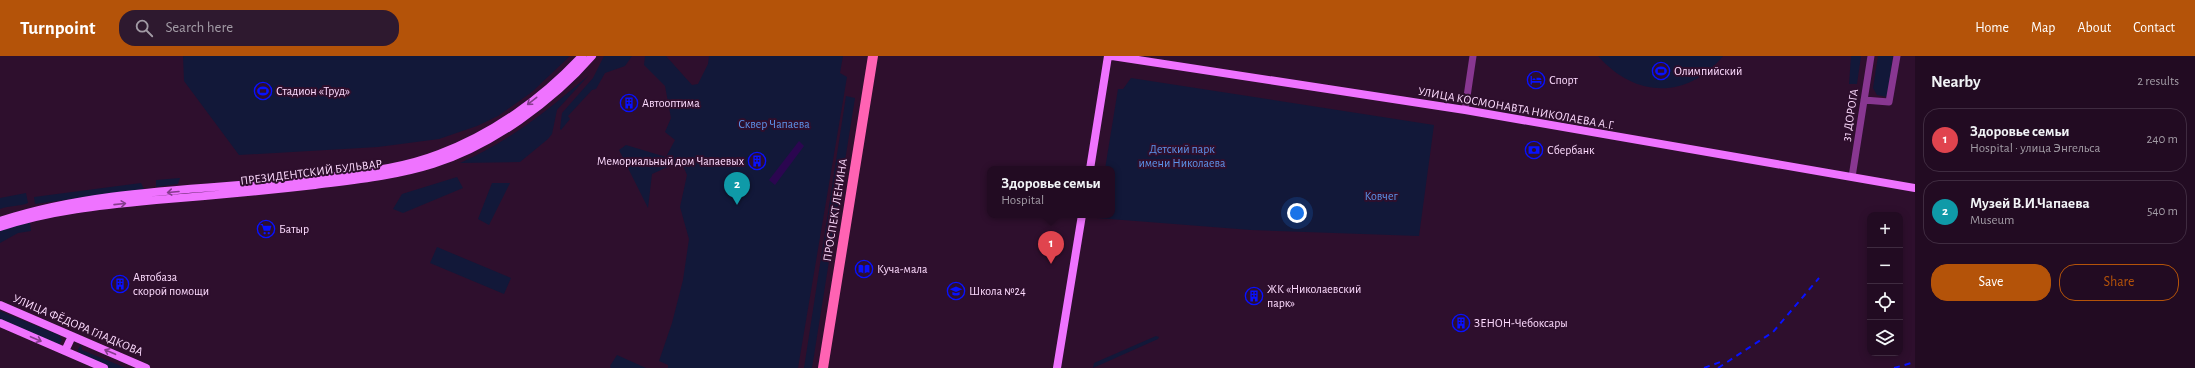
<!DOCTYPE html>
<meta charset="utf-8">
<style>
body{margin:0;font-family:"Alegreya Sans",sans-serif;background:#2e192f;color:#f1f3f6}
.controls{position:absolute;right:12px;bottom:12px;display:grid;overflow:hidden;border-radius:8px;box-shadow:0 2px 10px #0003}
.controls button{width:36px;height:36px;display:grid;place-items:center;padding:0;border:0;border-bottom:1px solid #3f2b40;background:#220b22;color:#f1f3f6;font:20px sans-serif}
.you{position:absolute;left:1297px;top:157px;width:14px;height:14px;margin:-10px;border:3px solid #fff;border-radius:50%;background:#1a73e8;box-shadow:0 0 0 6px #1a73e833}
.badge{display:grid;place-items:center;width:26px;height:26px;border-radius:50%;background:#b45309;color:#fff;font-size:13px;font-weight:700}
.pin{position:absolute;translate:-50% -33px;filter:drop-shadow(0 1px 2px #0008)}
.pin::after{content:'';position:absolute;top:21px;width:14px;height:12px;background:inherit;clip-path:polygon(0 0,100% 0,50% 100%)}
.popup{position:absolute;left:987px;top:110px;width:128px;height:52px;box-sizing:border-box;display:grid;place-content:center;border-radius:8px;background:#220b22;filter:drop-shadow(0 1px 3px #0005);font-size:13px;white-space:nowrap;color:#a29ba5}
.popup b{font-size:15px;color:#f1f3f6}
.popup::after{content:'';position:absolute;left:50%;top:100%;margin-left:-8px;border:8px solid transparent;border-top-color:#220b22}
.list{margin:0;padding:0;list-style:none}
h2{display:flex;justify-content:space-between;align-items:center;height:52px;margin:0;padding:0 16px;font-size:17px}
h2 small{font-size:13px;font-weight:400;color:#a29ba5}
.list li{display:grid;grid-template-columns:26px 1fr auto;gap:12px;align-items:center;box-sizing:border-box;height:64px;margin:0 8px 8px;padding:0 8px;border:1px solid #3f2b40;border-radius:16px}
.list b{display:block;font-size:15px;white-space:nowrap}
.list p{margin:0;font-size:13px;white-space:nowrap;color:#a29ba5}
.list em{font-size:13px;font-style:normal;color:#a29ba5}
.actions{display:flex;gap:8px;padding:12px 16px}
.actions a{flex:1;padding:9px 0;border:1px solid #b45309;border-radius:16px;text-align:center;font-size:14px;color:#b45309}
.actions .main{background:#b45309;color:#fff}
.icon{flex:none;width:22px;height:22px;fill:none;stroke:currentColor;stroke-width:2;stroke-linecap:round;stroke-linejoin:round}
.map{position:relative;flex:none;width:1915px;height:312px;overflow:hidden}
header{display:flex;align-items:center;gap:24px;box-sizing:border-box;height:56px;padding:0 20px;background:#b45309;color:#fff}
header strong{font-size:19px}
nav{display:flex;gap:22px;margin-inline-start:auto;font-size:14px}
.search{width:280px;height:36px;background:#2e192f;display:flex;align-items:center;gap:10px;box-sizing:border-box;padding:0 14px;border-radius:16px;color:#a29ba5;font-size:15px}
main{display:flex}
aside{flex:1;background:#220b22}
.map>svg:first-child{display:block}
</style>
<header>
<strong>Turnpoint</strong>
<div class="search"><svg class="icon" aria-label="search" viewBox="0 0 24 24"><circle cx="10" cy="10" r="6"/><path d="M15 15l6 6"/></svg>Search here</div>
<nav><a>Home</a><a>Map</a><a>About</a><a>Contact</a></nav>
</header>
<main>
<div class="map">
<svg width="1915" height="312" viewBox="0 0 1915 312">
<rect width="100%" height="100%" fill="#2e0f2d"/>
<path fill="#121839" d="M183 0H570L532 36 498 60 477 70 439 83 378 91 239 99 184 25Z
M604 0H632L625 10 605 17 596 33 592 34 568 60 570 63 561 74 560 73 562 57 593 22Z
M645 0H666L692 29 698 28 708 8 709 0H843L840 17 847 21 798 312H668V309L659 305 672 267 683 224 689 183 680 151 687 119 681 105 652 118 648 152 619 94 626 89 666 101 675 84 665 76 671 62 665 30 644 9Z
M1598 0H1723C1687 44 1635 42 1598 0Z
M1851 0H1861L1857 28H1849Z
M1878 0H1893L1887 41 1877 39 1873 32Z
M589 19 557 54 552 78 548 83 520 106 460 107C510 85 548 54 589 19Z
M1131 22 1434 69 1419 180 1251 174 1097 162V159H1112V113H1105L1118 33H1123Z
M846 40 855 42 812 312H804Z
M457 121 463 132 403 157 393 153 402 138Z
M180 122 178 128 156 131V124Z
M141 127 144 133 35 148 34 141Z
M492 127H510L489 169 478 163Z
M26 137 28 147C19 151 10 149 0 153V142Z
M30 166 31 175 18 177 0 187V174Z
M437 191 511 222 504 238 430 207Z
M0 255 59 279 62 284 59 289 0 265Z
M1156 280 1159 281 1158 283 1093 312 1094 307Z
M81 289 82 294 126 312H108L79 299 78 293Z
M617 299 646 312H611L610 310Z"/>
<path fill="#2b0650" d="M799 85 804 90 775 129 769 124Z"/>
<g fill="none" stroke-linecap="round" stroke-linejoin="round">
<path stroke="#883791" stroke-width="7" d="M1864 44 1889 46 1897 0
M1465 54 1473 0
M1852 121 1871 0"/>
<path stroke="#ef73ff" stroke-width="8" d="M1112 0 1465 54 1915 132
M1090 113 1108 0
M0 165C103 131 219 134 327 121 365 116 403 112 439 98 493 78 543 42 582 0
M0 171C50 154 104 149 156 144 209 140 262 135 315 129 354 124 395 120 433 108 491 90 553 45 592 0
M0 249 146 312
M0 267 104 312
M65 295 72 280
M1057 312 1082 159"/>
<path stroke="#ff63b3" stroke-width="10" d="M823 312 873 0"/>
<path stroke="#0811ff" stroke-width="2" stroke-dasharray="6 5" stroke-linecap="butt" d="M1704 312 1723 305
M1718 312 1773 276 1819 222
M1894 312 1915 306"/>
</g>
<defs><path id="oneway-shaft" d="M-6 0H5M1.5-3L5.5 0L1.5 3" fill="none" stroke-width="1.6" stroke-linecap="round" stroke-linejoin="round"/></defs>
<g stroke="#853c8c">
<use href="#oneway-shaft" transform="translate(532 45) rotate(142)"/>
<use href="#oneway-shaft" transform="translate(173 136) rotate(175)"/>
<use href="#oneway-shaft" transform="translate(120 148) rotate(-6)"/>
<use href="#oneway-shaft" transform="translate(36 283) rotate(23)"/>
<use href="#oneway-shaft" transform="translate(110 296) rotate(-157)"/>
</g>
<defs>
<symbol id="stadium-ring" viewBox="-11 -11 22 22"><circle r="9.5" fill="#2e0f2d" stroke="#0811ff" stroke-width="1.5"/><path d="M0-5a6.5 5 0 1 0 0 10a6.5 5 0 1 0 0-10ZM-3.5-1.8h7v3.6h-7Z" fill="#0811ff"/></symbol>
<symbol id="hotel-ring" viewBox="-11 -11 22 22"><circle r="9.5" fill="#2e0f2d" stroke="#0811ff" stroke-width="1.5"/><path d="M-6-4.5h1.5V1H6V5H4.5V3h-9V5H-6ZM-4 0a1.8 1.8 0 1 1 3.6 0ZM.5 0V-2.5h3Q6-2.5 6 0Z" fill="#0811ff"/></symbol>
<symbol id="building-ring" viewBox="-11 -11 22 22"><circle r="9.5" fill="#2e0f2d" stroke="#0811ff" stroke-width="1.5"/><path d="M-4-6H4V6H1V3H-1V6H-4ZM-2.5-4.3h1.7v1.8h-1.7ZM.8-4.3h1.7v1.8H.8ZM-2.5-1h1.7V.8h-1.7ZM.8-1h1.7V.8H.8Z" fill="#0811ff"/></symbol>
<symbol id="bank-ring" viewBox="-11 -11 22 22"><circle r="9.5" fill="#2e0f2d" stroke="#0811ff" stroke-width="1.5"/><path d="M-6-4H6V4H-6ZM0-2.3a2.3 2.3 0 1 0 0 4.6a2.3 2.3 0 1 0 0-4.6Z" fill="#0811ff"/></symbol>
<symbol id="supermarket-ring" viewBox="-11 -11 22 22"><circle r="9.5" fill="#2e0f2d" stroke="#0811ff" stroke-width="1.5"/><path d="M-6-5.5h2.5l.6 2H6L4.5 2H-2.5L-4.4-4H-6ZM-1.5 3.2a1.3 1.3 0 1 0 .1 0ZM3 3.2a1.3 1.3 0 1 0 .1 0Z" fill="#0811ff"/></symbol>
<symbol id="library-ring" viewBox="-11 -11 22 22"><circle r="9.5" fill="#2e0f2d" stroke="#0811ff" stroke-width="1.5"/><path d="M-6-4Q-3-5.5-.7-3.5V5Q-3 3-6 4ZM6-4Q3-5.5 .7-3.5V5Q3 3 6 4Z" fill="#0811ff"/></symbol>
<symbol id="school-ring" viewBox="-11 -11 22 22"><circle r="9.5" fill="#2e0f2d" stroke="#0811ff" stroke-width="1.5"/><path d="M0-5L7-2L0 1L-7-2ZM-4 1L0 2.5L4 1V4Q0 6-4 4Z" fill="#0811ff"/></symbol>
</defs>
<g fill-rule="evenodd">
<use href="#stadium-ring" x="1651" y="5" width="20" height="20"/>
<use href="#hotel-ring" x="1526" y="14" width="20" height="20"/>
<use href="#stadium-ring" x="253" y="25" width="20" height="20"/>
<use href="#building-ring" x="619" y="37" width="20" height="20"/>
<use href="#bank-ring" x="1524" y="84" width="20" height="20"/>
<use href="#building-ring" x="747" y="95" width="20" height="20"/>
<use href="#supermarket-ring" x="256" y="163" width="20" height="20"/>
<use href="#library-ring" x="854" y="203" width="20" height="20"/>
<use href="#building-ring" x="110" y="218" width="20" height="20"/>
<use href="#school-ring" x="946" y="225" width="20" height="20"/>
<use href="#building-ring" x="1244" y="230" width="20" height="20"/>
<use href="#building-ring" x="1451" y="257" width="20" height="20"/>
</g>
<g text-anchor="middle" stroke-width="4" stroke-linejoin="round" paint-order="stroke">
<g font-size="12" fill="#fedcff" stroke="#2e0f2d" text-anchor="start">
<text x="1674" y="19">Олимпийский</text>
<text x="1549" y="28">Спорт</text>
<text x="276" y="39">Стадион «Труд»</text>
<text x="642" y="51">Автооптима</text>
<text x="1547" y="98">Сбербанк</text>
<text x="744" y="109" text-anchor="end">Мемориальный дом Чапаевых</text>
<text x="279" y="177">Батыр</text>
<text x="877" y="217">Куча-мала</text>
<text x="133" y="225">Автобаза<tspan x="133" dy="14">скорой помощи</tspan></text>
<text x="1267" y="237">ЖК «Николаевский<tspan x="1267" dy="14">парк»</tspan></text>
<text x="969" y="239">Школа №24</text>
<text x="1474" y="271">ЗЕНОН-Чебоксары</text>
</g>
<g font-size="12" fill="#fedcff" stroke="#2e0f2d">
<text transform="translate(1516 52) rotate(10)" y="4">УЛИЦА КОСМОНАВТА НИКОЛАЕВА А.Г.</text>
<text transform="translate(1850 59) rotate(-81)" y="4">31 ДОРОГА</text>
<text transform="translate(311 116) rotate(-7)" y="4">ПРЕЗИДЕНТСКИЙ БУЛЬВАР</text>
<text transform="translate(835 154) rotate(-81)" y="4">ПРОСПЕКТ ЛЕНИНА</text>
<text transform="translate(78 269) rotate(23)" y="4">УЛИЦА ФЁДОРА ГЛАДКОВА</text>
</g>
<g font-size="12" fill="#5d94eb" stroke="#2e0f2d">
<text x="774" y="72">Сквер Чапаева</text>
<text x="1182" y="97">Детский парк<tspan x="1182" dy="14">имени Николаева</tspan></text>
<text x="1381" y="144">Ковчег</text>
</g>
</g>
</svg>
<div class="controls">
<button>+</button>
<button>−</button>
<button><svg class="icon" aria-label="locate" viewBox="0 0 24 24"><circle cx="12" cy="12" r="6"/><path d="M12 2v4M12 18v4M2 12h4M18 12h4"/></svg></button>
<button><svg class="icon" aria-label="layers" viewBox="0 0 24 24"><path d="M12 4l9 5-9 5-9-5zM3 14l9 5 9-5"/></svg></button>
</div>
<div class="you"></div>
<div class="pin badge" style="left:1051px;top:208px;background:#e0444e">1</div>
<div class="popup"><b>Здоровье семьи</b>Hospital</div>
<div class="pin badge" style="left:737px;top:149px;background:#0f9aa8">2</div>
</div>
<aside>
<h2>Nearby<small>2 results</small></h2>
<ul class="list">
<li><span class="badge" style="background:#e0444e">1</span><div><b>Здоровье семьи</b><p>Hospital · улица Энгельса</p></div><em>240 m</em></li>
<li><span class="badge" style="background:#0f9aa8">2</span><div><b>Музей В.И.Чапаева</b><p>Museum</p></div><em>540 m</em></li>
</ul>
<div class="actions"><a class="main">Save</a><a>Share</a></div>
</aside>
</main>
